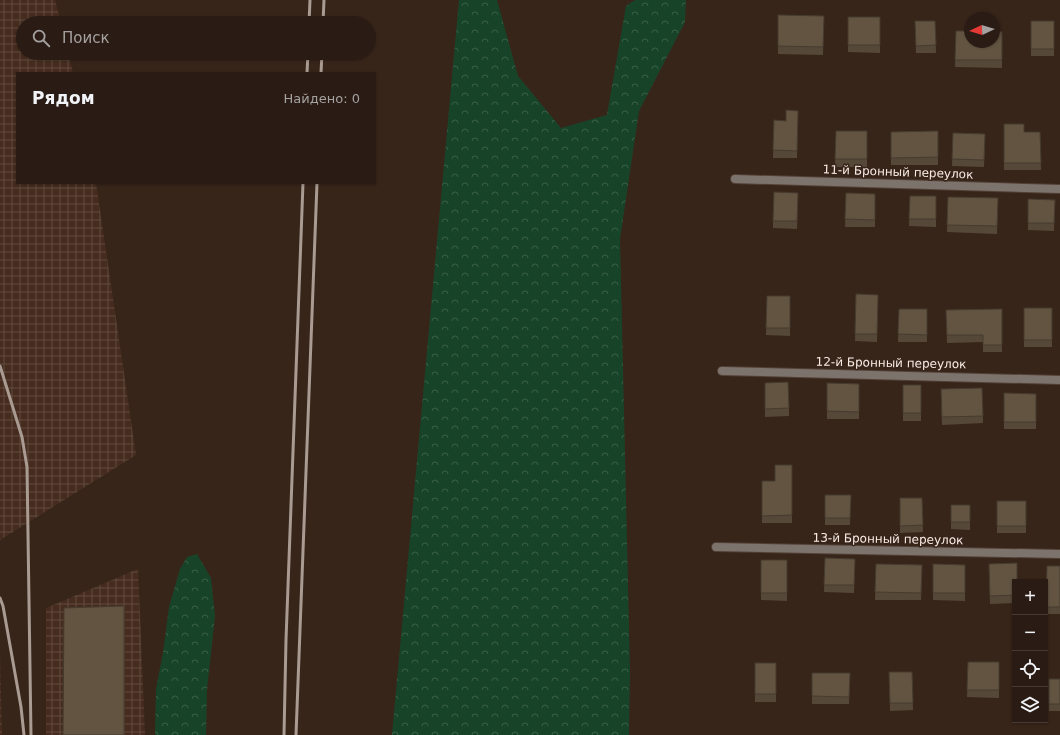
<!DOCTYPE html>
<html lang="ru">
<meta charset="utf-8">
<style>
body{margin:0;font-family:"DejaVu Sans",sans-serif;background:#362922;color:#f1f3f6}
.controls{position:absolute;right:12px;bottom:12px;display:grid;overflow:hidden;border-radius:0px;box-shadow:0 1px 3px #0004}
.controls button{width:36px;height:36px;display:grid;place-items:center;padding:0;border:0;border-bottom:1px solid #463a34;background:#2a1c14;color:#f1f3f6;font:20px sans-serif}
.compass{position:absolute;left:964px;top:12px;width:36px;height:36px;border-radius:50%;background:#2a1c14;box-shadow:0 1px 3px #0004;rotate:266deg}
.list{margin:0;padding:0;list-style:none}
h2{display:flex;justify-content:space-between;align-items:center;height:52px;margin:0;padding:0 16px;font-size:17px}
h2 small{font-size:13px;font-weight:400;color:#a5a1a0}
.icon{flex:none;width:22px;height:22px;fill:none;stroke:currentColor;stroke-width:2;stroke-linecap:round;stroke-linejoin:round}
.map{position:relative;flex:none;width:1060px;height:735px;overflow:hidden}
.search{position:absolute;background:#2a1c14;box-shadow:0 1px 3px #0004;left:16px;top:16px;width:360px;height:44px;display:flex;align-items:center;gap:10px;box-sizing:border-box;padding:0 14px;border-radius:22px;color:#a5a1a0;font-size:15px}
.panel{position:absolute;background:#2a1c14;box-shadow:0 1px 3px #0004;left:16px;top:72px;width:360px;height:112px;border-radius:0px}
.map>svg:first-child{display:block}
</style>
<div class="map">
<svg width="1060" height="735" viewBox="0 0 1060 735">
<defs>
<pattern id="industrial-grid" width="8" height="8" patternUnits="userSpaceOnUse"><rect width="8" height="8" fill="#452c1e"/><path d="M0 4h8M4 0v8" fill="none" stroke="#614b3f"/></pattern>
<pattern id="forest-crowns" width="20" height="18" patternUnits="userSpaceOnUse"><rect width="20" height="18" fill="#174428"/><path d="M2 6a3 3 0 1 1 6 0M12 15a3 3 0 1 1 6 0" fill="none" stroke="#3a5f47"/></pattern>
</defs>
<rect width="100%" height="100%" fill="#38251a"/>
<path fill="url(#industrial-grid)" d="M0 0H55L61 23H23V53H68L73 73H17V183H96L136 455 0 540Z
M138 569 145 735H46V608Z
M0 654 2 735H0Z"/>
<path fill="url(#forest-crowns)" d="M459 0H497L518 76 561 128 607 115 626 6 635 0H686L685 22 639 111 620 239 630 671 629 735H392Z
M197 554 211 578 215 616 207 690 206 735H155L156 689 163 653 169 607 180 569 187 557Z"/>
<g fill="none" stroke-linecap="round" stroke-linejoin="round">
<defs>
<path id="street" d="M735 179 1060 189
M722 371 1060 380
M716 547 1060 554"/>
</defs>
<use href="#street" stroke="#534136" stroke-width="10"/>
<use href="#street" stroke="#7d736d" stroke-width="8"/>
<path stroke="#aa9b92" stroke-width="3" d="M309 23 310 0
M323 23 324 0
M307 73 308 53
M321 73 322 53
M0 366 22 437 27 467 31 735
M0 598 3 606 21 707 24 735
M284 735 286 640 303 183
M296 735 317 183"/>
</g>
<path fill="#554839" d="M778 15 824 16 823 55 778 54Z
M848 17H880V53L848 52Z
M915 21H935L936 53H916Z
M1031 21H1054V56H1031Z
M956 31 1002 32V68L955 67Z
M798 111 797 158H773L774 120 786 121Z
M1004 124 1024 132H1040L1041 170H1004Z
M836 131H867V167H835Z
M938 131V165H891V132Z
M953 133 985 134 984 167 952 166Z
M846 193 875 194V227H845Z
M910 196H936V227L909 226Z
M948 197 998 198 997 234 947 232Z
M1028 199 1055 200 1054 231 1028 230Z
M798 201 797 229 773 228V221Z
M856 294 878 295 877 342 855 341Z
M767 296H790V336L766 335Z
M1024 308H1052V347H1024Z
M899 309H927V342H898Z
M1002 309V352H983V342L947 343 946 310Z
M765 383 789 408V416L765 417Z
M827 383 859 384V419H827Z
M903 385H921V421H903Z
M1004 393 1036 394V429H1004Z
M941 397 983 416V423L942 425Z
M792 465V523H762V481H775Z
M825 495H851L850 525H825Z
M900 498H922L923 532 900 533Z
M997 501H1026V533H997Z
M951 505H970V530L951 529Z
M825 558 855 559 854 593 824 592Z
M761 560H787V601L761 600Z
M876 564 922 565 921 600H875Z
M933 564 965 565V601L933 600Z
M989 564 1015 582V603L990 604Z
M1047 566H1060V614H1046Z
M968 662H999V698L967 697Z
M755 663H776V702H755Z
M889 672H912L913 710 890 711Z
M812 673H850L849 704H812Z
M1049 679H1060V711H1049Z"/>
<path fill="#635442" stroke="#453b2e" d="M778 15 824 16 823 47 778 46Z
M848 17H880V45H848Z
M915 21H935L936 45 916 46Z
M1031 21H1054V49H1031Z
M956 31H970V42H994V31L1002 32V60H955Z
M786 110 798 111 797 151 773 150 774 120 786 121Z
M1004 124H1024V132H1040L1041 163H1004Z
M836 131H867V159H835Z
M938 131V157L891 158V132Z
M953 133 985 134 984 160 952 159Z
M774 192 798 193 797 221H773Z
M846 193 875 194V220L845 219Z
M910 196H936V219H909Z
M948 197 998 198 997 226 947 225Z
M1028 199 1055 200 1054 223H1028Z
M856 294 878 295 877 334H855Z
M767 296H790V328H766Z
M1024 308H1052V340H1024Z
M899 309H927V335L898 334Z
M1002 309V345H983V335H947L946 310Z
M788 382 789 408 765 409V383Z
M827 383 859 384V412L827 411Z
M903 385H921V413H903Z
M982 388 983 416 942 417 941 389Z
M1004 393 1036 394V422H1004Z
M775 465H792V515L762 516V481H775Z
M825 495H851L850 518H825Z
M900 498H922L923 525 900 526Z
M997 501H1026V526H997Z
M951 505H970V522H951Z
M825 558 855 559 854 585H824Z
M761 560H787V593H761Z
M1017 563V582H1015V595L990 596 989 564Z
M876 564 922 565 921 593 875 592Z
M933 564 965 565V593H933Z
M1047 566H1060V607H1046Z
M124 606V735H63L64 608Z
M968 662H999V690H967Z
M755 663H776V694H755Z
M889 672H912L913 703H890Z
M812 673H850L849 697 812 696Z
M1049 679H1060V704H1049Z"/>
<g text-anchor="middle" stroke-width="3" stroke-linejoin="round" paint-order="stroke">
<g font-size="12" fill="#f8ebe4" stroke="#38251a">
<text transform="translate(898 172) rotate(2)" y="4">11-й Бронный переулок</text>
<text transform="translate(891 363) rotate(1)" y="4">12-й Бронный переулок</text>
<text transform="translate(888 539) rotate(1)" y="4">13-й Бронный переулок</text>
</g>
</g>
</svg>
<div class="controls">
<button>+</button>
<button>−</button>
<button><svg class="icon" aria-label="locate" viewBox="0 0 24 24"><circle cx="12" cy="12" r="6"/><path d="M12 2v4M12 18v4M2 12h4M18 12h4"/></svg></button>
<button><svg class="icon" aria-label="layers" viewBox="0 0 24 24"><path d="M12 4l9 5-9 5-9-5zM3 14l9 5 9-5"/></svg></button>
</div>
<svg class="compass" viewBox="-18 -18 36 36"><path d="M0-13l5 13h-10z" fill="#e53935"/><path d="M0 13l5-13h-10z" fill="#a5a1a0"/></svg>
<div class="search"><svg class="icon" aria-label="search" viewBox="0 0 24 24"><circle cx="10" cy="10" r="6"/><path d="M15 15l6 6"/></svg>Поиск</div>
<section class="panel">
<h2>Рядом<small>Найдено: 0</small></h2>
<ul class="list">
</ul>
</section>
</div>
